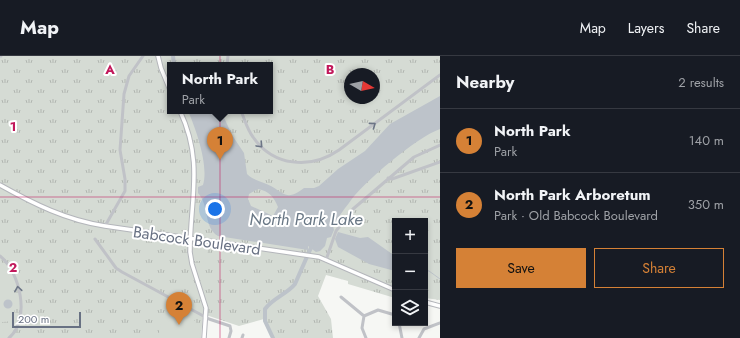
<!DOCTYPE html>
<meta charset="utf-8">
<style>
body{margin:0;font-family:Jost,sans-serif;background:#20242c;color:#f1f3f6}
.controls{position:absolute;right:12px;bottom:12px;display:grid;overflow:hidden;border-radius:0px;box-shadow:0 2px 6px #0003}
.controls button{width:36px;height:36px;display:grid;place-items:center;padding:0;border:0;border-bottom:1px solid #363941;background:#171b24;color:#f1f3f6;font:20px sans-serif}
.compass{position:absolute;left:344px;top:12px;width:36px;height:36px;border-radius:50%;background:#171b24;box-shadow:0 2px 6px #0003;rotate:99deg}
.scale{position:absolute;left:12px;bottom:10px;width:69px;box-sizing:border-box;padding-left:4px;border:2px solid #687183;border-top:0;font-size:11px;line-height:14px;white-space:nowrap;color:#687183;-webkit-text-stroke:3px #fff;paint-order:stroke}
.you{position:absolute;left:215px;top:153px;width:14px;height:14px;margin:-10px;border:3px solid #fff;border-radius:50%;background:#1a73e8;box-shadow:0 0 0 6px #1a73e833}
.badge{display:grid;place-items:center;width:26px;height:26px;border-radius:50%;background:#d58136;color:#111;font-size:13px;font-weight:700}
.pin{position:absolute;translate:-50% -33px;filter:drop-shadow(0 1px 2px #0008)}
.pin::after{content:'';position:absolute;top:21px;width:14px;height:12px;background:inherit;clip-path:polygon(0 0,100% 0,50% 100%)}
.popup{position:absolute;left:167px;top:6px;width:106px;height:52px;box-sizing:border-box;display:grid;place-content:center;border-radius:0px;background:#171b24;filter:drop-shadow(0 1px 3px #0005);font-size:13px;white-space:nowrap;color:#9ea1a6}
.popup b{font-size:15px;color:#f1f3f6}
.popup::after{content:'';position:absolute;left:50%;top:100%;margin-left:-8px;border:8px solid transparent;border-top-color:#171b24}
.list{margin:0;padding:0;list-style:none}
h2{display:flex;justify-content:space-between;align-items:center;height:52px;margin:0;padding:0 16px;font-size:17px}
h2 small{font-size:13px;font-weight:400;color:#9ea1a6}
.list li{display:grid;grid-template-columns:26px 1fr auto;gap:12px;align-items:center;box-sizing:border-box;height:64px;padding:0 16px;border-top:1px solid #363941}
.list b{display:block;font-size:15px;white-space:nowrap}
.list p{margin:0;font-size:13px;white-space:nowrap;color:#9ea1a6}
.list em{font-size:13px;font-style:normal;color:#9ea1a6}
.actions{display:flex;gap:8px;padding:12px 16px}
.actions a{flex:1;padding:9px 0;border:1px solid #d58136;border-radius:0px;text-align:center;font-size:14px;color:#d58136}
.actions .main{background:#d58136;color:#111}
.icon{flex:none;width:22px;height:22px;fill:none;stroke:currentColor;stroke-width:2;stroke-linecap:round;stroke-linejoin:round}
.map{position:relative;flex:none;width:440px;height:282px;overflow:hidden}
header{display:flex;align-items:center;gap:24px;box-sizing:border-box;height:56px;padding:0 20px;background:#171b24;border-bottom:1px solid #363941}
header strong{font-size:19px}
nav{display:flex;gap:22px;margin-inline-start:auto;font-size:14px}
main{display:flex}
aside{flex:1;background:#171b24}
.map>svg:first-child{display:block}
</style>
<header>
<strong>Map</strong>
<nav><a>Map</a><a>Layers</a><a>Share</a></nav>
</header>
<main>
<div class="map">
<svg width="440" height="282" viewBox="0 0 440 282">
<defs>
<pattern id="park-tufts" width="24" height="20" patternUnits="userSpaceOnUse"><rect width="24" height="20" fill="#d5dbd4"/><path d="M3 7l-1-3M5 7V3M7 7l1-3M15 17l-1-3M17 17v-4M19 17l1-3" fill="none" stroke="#b1b6b1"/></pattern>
</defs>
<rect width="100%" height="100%" fill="#f6f7f4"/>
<path fill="url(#park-tufts)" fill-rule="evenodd" d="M0 0H440V244L425 242V165H395V242L348 228V225L326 219 318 240 331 263 333 282H273L264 263 239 270 203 258 201 282H0ZM170 9H270V55H170ZM350 18H374V42H350Z"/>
<path fill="#d5dbd4" d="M196 186 209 188 207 200 211 205 208 208 201 205H194L192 191Z
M3 210C15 227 14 246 15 265L2 266 4 279 0 280V211Z
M163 258C182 257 202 259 199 282H158Z"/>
<path fill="#bdc3ca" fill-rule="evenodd" d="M440 40V73C417 81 363 126 349 147 343 154 338 162 333 170L334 174 331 181 327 182 325 190 320 195 316 196 308 190V194L218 180C203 171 210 150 198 137V131L203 129C209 110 196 73 188 55H221L232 79 244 97 247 118C252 123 257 124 264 127 282 133 284 148 304 132H314L319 130 338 113 365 95 390 68ZM258 133C269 135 274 141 278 151L273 160 251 150 248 143 249 138Z
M338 176 360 182 368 181 395 200V215L369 208 338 191 335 183Z
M3.5 248a4.5 4.5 0 1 1 9 0a4.5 4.5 0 1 1-9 0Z"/>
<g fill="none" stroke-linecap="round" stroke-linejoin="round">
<path stroke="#bdc3ca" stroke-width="1" d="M425 215H429L440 223"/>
<path stroke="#bdc3ca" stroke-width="4" d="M173 0 174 9
M273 282 265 265V253C273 242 287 238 295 228L313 187"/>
<defs>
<path id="major" d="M158 0 161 12 170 34
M180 55C204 106 190 144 190 196L192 208 206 252 204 282
M0 129C34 148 66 164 105 170L319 201 395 234
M425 246 440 250"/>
</defs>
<use href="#major" stroke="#b4b6bb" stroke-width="5.5"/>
<path stroke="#c0c2c7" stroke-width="3" d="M0 0H1
M227 9 228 0
M241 55C245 64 247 73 253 81 273 110 310 114 339 94L440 19
M388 122 392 123 440 106
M105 170 125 135V123L120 94 124 38 129 20 143 0
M95 183 116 212 122 216 209 263 230 270 231 275 229 282
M0 200C20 216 31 263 9 282
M326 204 336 175 353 153 414 101 440 89
M341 241 364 260
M399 267 402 282
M242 282 243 279
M366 282 362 272 364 260 378 254 395 259
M419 282 424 273 440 267"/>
<use href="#major" stroke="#fff" stroke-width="3.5"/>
</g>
<defs><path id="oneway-chevron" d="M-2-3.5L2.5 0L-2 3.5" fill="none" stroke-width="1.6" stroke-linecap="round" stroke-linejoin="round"/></defs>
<g stroke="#6c7586">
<use href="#oneway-chevron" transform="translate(373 69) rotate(-36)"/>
<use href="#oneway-chevron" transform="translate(260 89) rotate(47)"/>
<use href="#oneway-chevron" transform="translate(18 233) rotate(-99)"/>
</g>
<path fill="none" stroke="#c2185b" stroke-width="1" stroke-opacity="0.55" d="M220 0V282M0 141H440"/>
<g text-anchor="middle" stroke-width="4" stroke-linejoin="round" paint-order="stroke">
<g font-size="16" fill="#687183" stroke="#fff">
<text transform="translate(197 184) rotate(8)" y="6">Babcock Boulevard</text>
</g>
<g font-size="17" font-style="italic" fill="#697785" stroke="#fff">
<text x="306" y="169">North Park Lake</text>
</g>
</g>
<g font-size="13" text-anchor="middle" font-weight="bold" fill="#c2185b" stroke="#fff" stroke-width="4" stroke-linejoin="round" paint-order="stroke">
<text x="110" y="18">A</text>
<text x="330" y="18">B</text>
<text x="13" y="75">1</text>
<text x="13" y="216">2</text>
</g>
</svg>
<div class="controls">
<button>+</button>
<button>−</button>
<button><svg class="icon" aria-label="layers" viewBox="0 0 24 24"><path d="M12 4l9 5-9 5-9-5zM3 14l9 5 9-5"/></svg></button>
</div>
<svg class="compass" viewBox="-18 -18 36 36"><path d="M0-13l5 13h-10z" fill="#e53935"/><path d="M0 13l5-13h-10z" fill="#9ea1a6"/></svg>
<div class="scale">200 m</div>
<div class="you"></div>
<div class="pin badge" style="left:220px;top:104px">1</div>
<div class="popup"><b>North Park</b>Park</div>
<div class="pin badge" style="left:179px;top:269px">2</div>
</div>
<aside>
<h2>Nearby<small>2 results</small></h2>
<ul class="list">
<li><span class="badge">1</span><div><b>North Park</b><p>Park</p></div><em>140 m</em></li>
<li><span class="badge">2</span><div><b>North Park Arboretum</b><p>Park · Old Babcock Boulevard</p></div><em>350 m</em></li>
</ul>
<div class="actions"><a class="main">Save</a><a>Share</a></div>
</aside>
</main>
